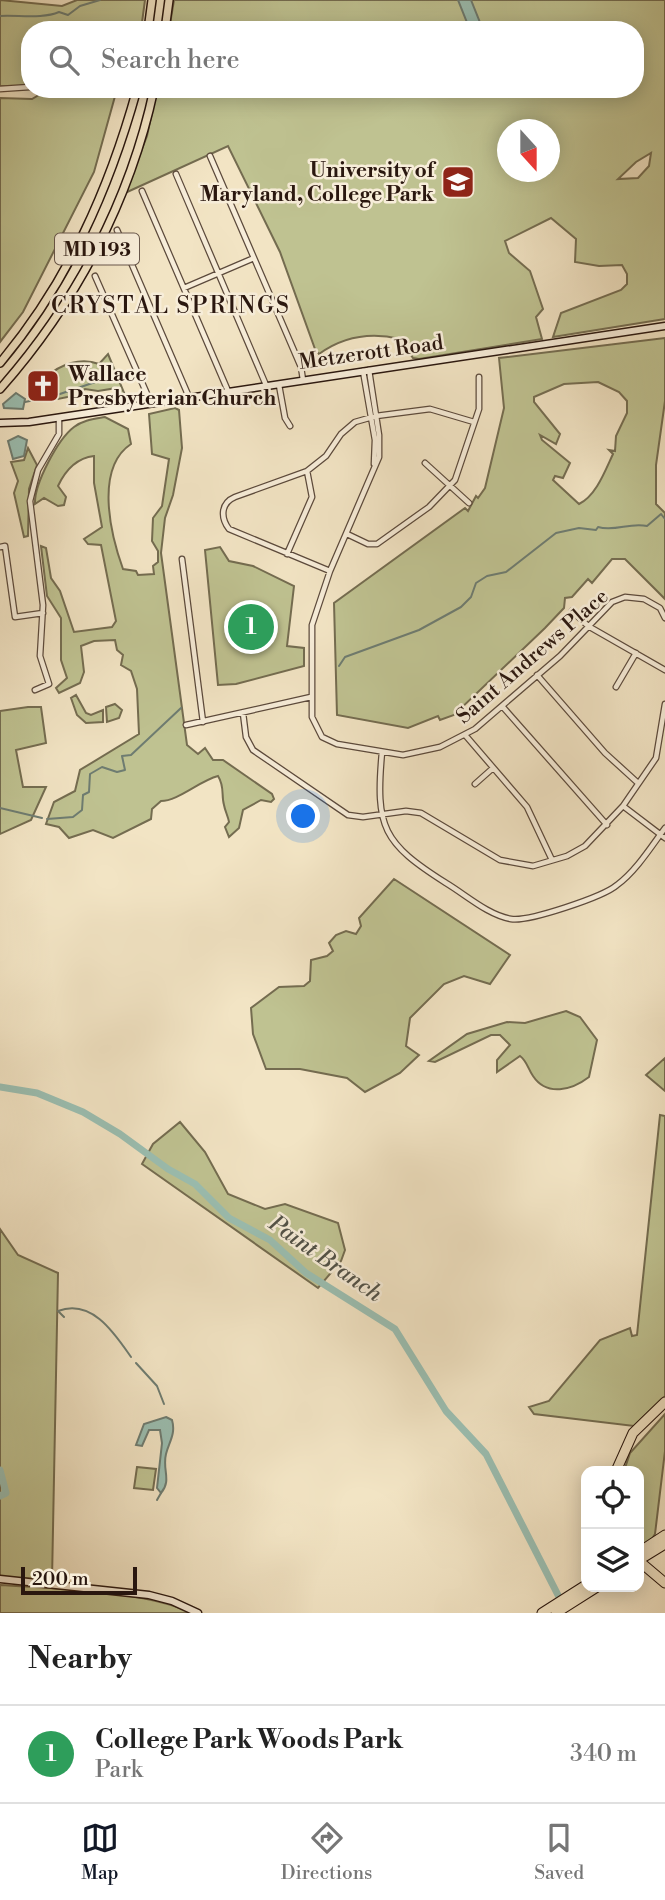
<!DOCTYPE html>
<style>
body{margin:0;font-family:"Libre Bodoni",serif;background:#f6f6f6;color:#222}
.controls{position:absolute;right:21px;bottom:21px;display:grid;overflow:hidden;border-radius:14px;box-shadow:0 4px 18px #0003}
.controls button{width:63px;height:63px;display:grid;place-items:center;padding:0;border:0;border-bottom:2px solid #e0e0e0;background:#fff;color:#222;font:35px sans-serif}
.compass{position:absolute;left:497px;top:119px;width:63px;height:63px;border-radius:50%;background:#fff;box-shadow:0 4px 18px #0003;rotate:159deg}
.scale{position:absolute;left:21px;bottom:18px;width:116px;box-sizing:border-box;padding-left:7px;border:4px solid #2a170f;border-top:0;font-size:19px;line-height:24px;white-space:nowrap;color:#2a170f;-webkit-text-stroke:5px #f7edd9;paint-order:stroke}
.you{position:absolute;left:304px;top:817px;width:24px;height:24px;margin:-18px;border:5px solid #fff;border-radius:50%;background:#1a73e8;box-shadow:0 0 0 10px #1a73e833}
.badge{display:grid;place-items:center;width:46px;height:46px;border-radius:50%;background:#111827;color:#fff;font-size:23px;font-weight:700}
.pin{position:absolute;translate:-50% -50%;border:4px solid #fff;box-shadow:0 2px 7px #0006}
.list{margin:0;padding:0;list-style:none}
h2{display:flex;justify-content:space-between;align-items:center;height:91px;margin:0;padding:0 28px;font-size:30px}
h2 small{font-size:23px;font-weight:400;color:#767676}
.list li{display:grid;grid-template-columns:46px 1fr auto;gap:21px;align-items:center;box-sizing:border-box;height:98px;padding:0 28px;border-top:2px solid #e0e0e0}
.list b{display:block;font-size:26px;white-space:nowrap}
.list p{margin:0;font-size:23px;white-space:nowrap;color:#767676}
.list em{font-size:23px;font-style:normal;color:#767676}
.icon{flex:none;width:38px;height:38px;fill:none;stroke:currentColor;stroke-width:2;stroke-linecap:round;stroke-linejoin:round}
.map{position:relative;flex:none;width:665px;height:1613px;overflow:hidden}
.search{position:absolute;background:#fff;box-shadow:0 4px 18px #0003;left:21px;right:21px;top:21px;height:77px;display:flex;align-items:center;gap:18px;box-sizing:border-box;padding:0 24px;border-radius:28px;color:#767676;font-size:26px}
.sheet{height:189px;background:#fff}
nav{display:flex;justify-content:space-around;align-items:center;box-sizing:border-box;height:98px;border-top:2px solid #e0e0e0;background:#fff;font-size:19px;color:#767676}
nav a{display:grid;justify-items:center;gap:4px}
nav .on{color:#111827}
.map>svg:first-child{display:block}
</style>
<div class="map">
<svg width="665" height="1613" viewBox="0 0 665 1613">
<rect width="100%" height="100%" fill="#f2e4c4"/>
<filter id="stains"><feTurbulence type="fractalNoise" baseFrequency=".00286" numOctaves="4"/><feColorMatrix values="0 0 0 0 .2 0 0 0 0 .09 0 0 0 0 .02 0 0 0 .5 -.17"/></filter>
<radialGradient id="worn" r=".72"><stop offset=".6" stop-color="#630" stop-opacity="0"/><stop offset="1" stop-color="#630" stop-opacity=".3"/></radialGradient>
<path fill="#bfc291" stroke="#746c50" stroke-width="2" fill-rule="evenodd" d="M0 0 62 6 77 0H145L141 30H30V83L17 87 0 86Z
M174 0H665V319L553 337 561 313 621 290 627 284V274L622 265 599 266 575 262 576 239 551 218 505 241 509 253 530 271 543 309 536 317 542 339 419 359 413 358 400 339C371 332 344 336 319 354L315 349 280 252 228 146 125 193 147 136 157 89H635V30H169ZM508 130H550V172H508ZM651 153 649 166 638 178 618 179 636 162Z
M49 89H117L94 172 23 312 0 342V98L32 99Z
M665 338V401L656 465V504L665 513V599L625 559H612L592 583 588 579 572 597 565 598 564 608 545 628 454 715 440 720 438 716 408 728 337 715 334 603 465 508 468 511 476 496 478 498 485 488 504 408 499 358ZM598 382 619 392 627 401V413L616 436 615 451 609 450 613 454C605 471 596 496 579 504L553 480 555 476 563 478 570 463 542 440 540 435 556 444 560 434 534 402V397L564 384Z
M108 354 127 400 120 399 117 388 98 391 85 389 77 395 58 399 46 385 47 377C60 364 81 357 99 364Z
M175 408 179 410 182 448 173 495 165 518 161 553 187 745 198 754 205 748 213 760H223L272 794 274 799 271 802 261 800 243 810 239 828 229 837 225 827 229 822C228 816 225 811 224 805 221 795 225 787 218 776 199 781 178 801 161 801L152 809 151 819 113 838 93 830 69 838 59 827 46 824 54 802 75 791 80 770 139 734 137 689 131 671 121 665 123 655 117 650 115 640 94 641 81 646 84 672 80 683 59 693 56 688 67 678 61 660V618L47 596 41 546 46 548 51 578 60 591 74 632 112 627 116 621 101 545 88 544 84 539 102 527 94 483V456C77 458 65 471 58 486L66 497 64 505 58 506 44 498 35 504C34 484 58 439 74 427 83 420 94 419 105 417L128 429 131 444C95 468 110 533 123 569L136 571 138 575 154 574 153 566 158 562V551L152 541 153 518 162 506 169 459 152 454 149 414Z
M28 448 37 465 29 489 28 536 24 537 14 493 18 481 11 462 24 460Z
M220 547 229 561 253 566 294 586 287 646 304 648V666L236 684 218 685 205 550Z
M76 695 86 713 91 715 103 710V722L86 723 77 715 71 698Z
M115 704 122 710 119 718 107 722 106 707Z
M28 707H41L46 743 16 750 23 787H46L31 820 0 834V711Z
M394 879 510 955 490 984 464 976 444 984 410 1018 406 1046 419 1055 400 1073 365 1092 347 1078 300 1069H266L253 1034 251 1008 279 987 304 986 310 981 311 960 327 956 333 951 329 943 336 935 346 931 356 934 361 926 359 918Z
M566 1011 580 1017 597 1040 589 1077C572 1090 547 1097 533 1076 528 1069 527 1061 520 1056L497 1072V1060L510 1045 500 1035H491L435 1062 429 1061 467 1034 507 1022 525 1023Z
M665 1058V1091L646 1075Z
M660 1115 665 1116V1396L634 1426 534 1414 529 1407 549 1401 600 1340 630 1328 632 1336 637 1335Z
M180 1122 205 1152 228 1194 265 1209 285 1204 338 1223 345 1250 341 1261 318 1288 142 1164 153 1144Z
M0 1229 18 1255 58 1273 52 1580 0 1577Z
M665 1414V1451L655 1534 650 1542 639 1548V1471H624L630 1453Z
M137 1467 156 1469 153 1490 134 1488Z
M0 1585C56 1589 142 1590 192 1613H0Z"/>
<path fill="#9bbfb2" stroke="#6e7c71" stroke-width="2" d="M458 0H471L483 30H470Z
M16 393 25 399 23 409 4 408 3 404Z
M18 436 27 440 24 456 13 459 8 441Z
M166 1417 172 1420C176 1434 169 1442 166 1454 162 1470 172 1480 161 1493L157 1488 162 1443 160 1430H149L142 1446 136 1445 144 1424Z"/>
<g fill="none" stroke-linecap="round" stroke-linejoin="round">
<path stroke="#6e7c71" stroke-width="2" d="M0 16C19 15 43 19 59 12L68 15 80 6 100 0
M25 402 54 396 125 372
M339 666 345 657 419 630 461 607 471 597 476 583 487 576 506 572 556 533 579 528 596 530 598 527C615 532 630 522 647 526L661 514 665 519
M0 808 42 818
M47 819 73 817 82 810 83 795 89 792 90 774 102 767 117 772 125 770 122 756 131 755 181 708
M64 1317 58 1311C92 1298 115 1334 131 1357
M136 1363 157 1386 164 1404
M157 1500 161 1493"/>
<path stroke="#9bbfb2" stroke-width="7" d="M0 1087 37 1093 83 1112 120 1134 168 1169 195 1184 229 1218 270 1240 306 1273 395 1329 446 1411 486 1454 559 1597
M0 1470 6 1493 0 1496"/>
<defs>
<path id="street" d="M0 89 30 87
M210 156 301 367 303 380
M176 174 266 385
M142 191 228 391
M117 230 189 397
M95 276 151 403
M184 288 254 258
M369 370 379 435V457L330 571 312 625V717L322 737 337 744 403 755 440 747 475 729 560 656 612 602 625 597 644 599 660 608 665 618
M363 371 375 440 374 464
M279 385 285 418 290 426
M425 463 469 503
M347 534 368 544H377L429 507 455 480 479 409V377
M0 547 5 546 15 617 43 613
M287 554 312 497 307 471
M182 559 203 722
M330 571 229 529C220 517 221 503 235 497L307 471 326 456 341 434 355 422 376 416 430 409 474 422
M572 611 588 626 665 670
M537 675 605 753 638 783
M616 687 636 653
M35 690 49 684 40 656 43 605 30 501 38 470 59 434V418
M502 706 607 825
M243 713 246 737 253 750 348 815 363 817 406 811 421 813 500 860 533 866 567 856 585 846 623 806 656 758 665 704
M186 725 311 697
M466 736 527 807 552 860
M382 752C375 828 383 843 446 883 466 895 488 915 511 919 528 922 603 897 617 885 636 871 651 847 665 828
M475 784 493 768
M623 806 665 838"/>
<path id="secondary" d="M0 423 29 422 665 326
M0 1579 149 1595 172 1601 198 1613"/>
<path id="primary" d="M148 30 152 0
M165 30 169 0
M0 363C68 282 109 190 137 89
M0 389C76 303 130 201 154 89"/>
<path id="highway" d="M616 1471 633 1433 665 1402
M639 1552 665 1535
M639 1560 665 1544
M639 1561 665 1583
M542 1613 586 1585
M556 1613 597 1587"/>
</defs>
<use href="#street" stroke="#5c4a3c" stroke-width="7"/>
<use href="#secondary" stroke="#2a170f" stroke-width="9"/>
<use href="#primary" stroke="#2a170f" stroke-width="10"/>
<use href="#highway" stroke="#2a170f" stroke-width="11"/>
<use href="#street" stroke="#f7edd9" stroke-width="4.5"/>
<use href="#secondary" stroke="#f7edd9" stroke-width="6"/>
<use href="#primary" stroke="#f2e4c4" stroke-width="7"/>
<use href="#highway" stroke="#f2e4c4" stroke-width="9"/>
</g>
<defs>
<symbol id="university-square" viewBox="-11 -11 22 22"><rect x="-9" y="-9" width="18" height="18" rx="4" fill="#8f2418" stroke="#f7edd9"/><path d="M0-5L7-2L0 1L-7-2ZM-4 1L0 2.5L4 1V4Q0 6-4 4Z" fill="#fff"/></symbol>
<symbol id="church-square" viewBox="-11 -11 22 22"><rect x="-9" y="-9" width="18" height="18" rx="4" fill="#8f2418" stroke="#f7edd9"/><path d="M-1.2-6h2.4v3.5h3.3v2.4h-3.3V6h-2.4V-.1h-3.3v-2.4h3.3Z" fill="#fff"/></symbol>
</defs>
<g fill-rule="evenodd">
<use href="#university-square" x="439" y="163" width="38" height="38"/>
<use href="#church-square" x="24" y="367" width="38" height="38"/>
</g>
<g text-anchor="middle" stroke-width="5" stroke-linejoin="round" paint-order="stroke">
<rect fill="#f7edd9" stroke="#68574c" stroke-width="2" x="55" y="233.5" width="84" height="31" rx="5"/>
<g font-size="19" font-weight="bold" fill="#2a170f">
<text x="97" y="256">MD 193</text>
</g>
<g font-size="21" font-weight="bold" fill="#2a170f" stroke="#f7edd9" text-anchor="end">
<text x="434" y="177">University of<tspan x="434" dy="24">Maryland, College Park</tspan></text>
<text x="68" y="381" text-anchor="start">Wallace<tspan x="68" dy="24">Presbyterian Church</tspan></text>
</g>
<g font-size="21" fill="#2a170f" stroke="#f7edd9">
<text transform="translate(371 352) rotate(-8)" y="7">Metzerott Road</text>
<text transform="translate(532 656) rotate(-41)" y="7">Saint Andrews Place</text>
</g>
<g font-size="23" letter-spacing="2" fill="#2a170f" stroke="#f7edd9">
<text x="171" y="313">CRYSTAL SPRINGS</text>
</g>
<g font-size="23" font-style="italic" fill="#525248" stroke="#f7edd9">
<text transform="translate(326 1258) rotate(35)" y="8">Paint Branch</text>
</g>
</g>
<rect width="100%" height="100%" filter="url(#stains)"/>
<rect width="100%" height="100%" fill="url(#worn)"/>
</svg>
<div class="controls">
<button><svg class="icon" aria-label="locate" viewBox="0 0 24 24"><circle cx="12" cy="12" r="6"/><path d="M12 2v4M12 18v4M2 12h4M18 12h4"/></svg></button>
<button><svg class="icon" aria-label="layers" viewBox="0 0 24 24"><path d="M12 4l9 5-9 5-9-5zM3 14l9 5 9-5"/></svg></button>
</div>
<svg class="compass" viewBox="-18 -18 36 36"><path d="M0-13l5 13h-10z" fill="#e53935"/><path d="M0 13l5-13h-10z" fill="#767676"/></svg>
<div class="scale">200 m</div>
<div class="you"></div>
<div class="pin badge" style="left:251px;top:627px;background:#2e9e5b">1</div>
<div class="search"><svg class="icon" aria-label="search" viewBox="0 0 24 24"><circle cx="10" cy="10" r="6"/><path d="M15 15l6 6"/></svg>Search here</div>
</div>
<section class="sheet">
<h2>Nearby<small></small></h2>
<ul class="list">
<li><span class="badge" style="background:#2e9e5b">1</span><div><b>College Park Woods Park</b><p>Park</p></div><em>340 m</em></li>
</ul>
</section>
<nav>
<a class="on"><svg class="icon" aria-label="map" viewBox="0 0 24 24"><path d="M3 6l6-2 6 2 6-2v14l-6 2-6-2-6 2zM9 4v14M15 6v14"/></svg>Map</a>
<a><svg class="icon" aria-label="directions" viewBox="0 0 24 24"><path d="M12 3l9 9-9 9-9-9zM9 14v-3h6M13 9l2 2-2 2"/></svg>Directions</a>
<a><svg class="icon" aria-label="saved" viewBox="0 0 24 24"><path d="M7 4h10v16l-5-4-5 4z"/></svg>Saved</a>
</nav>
